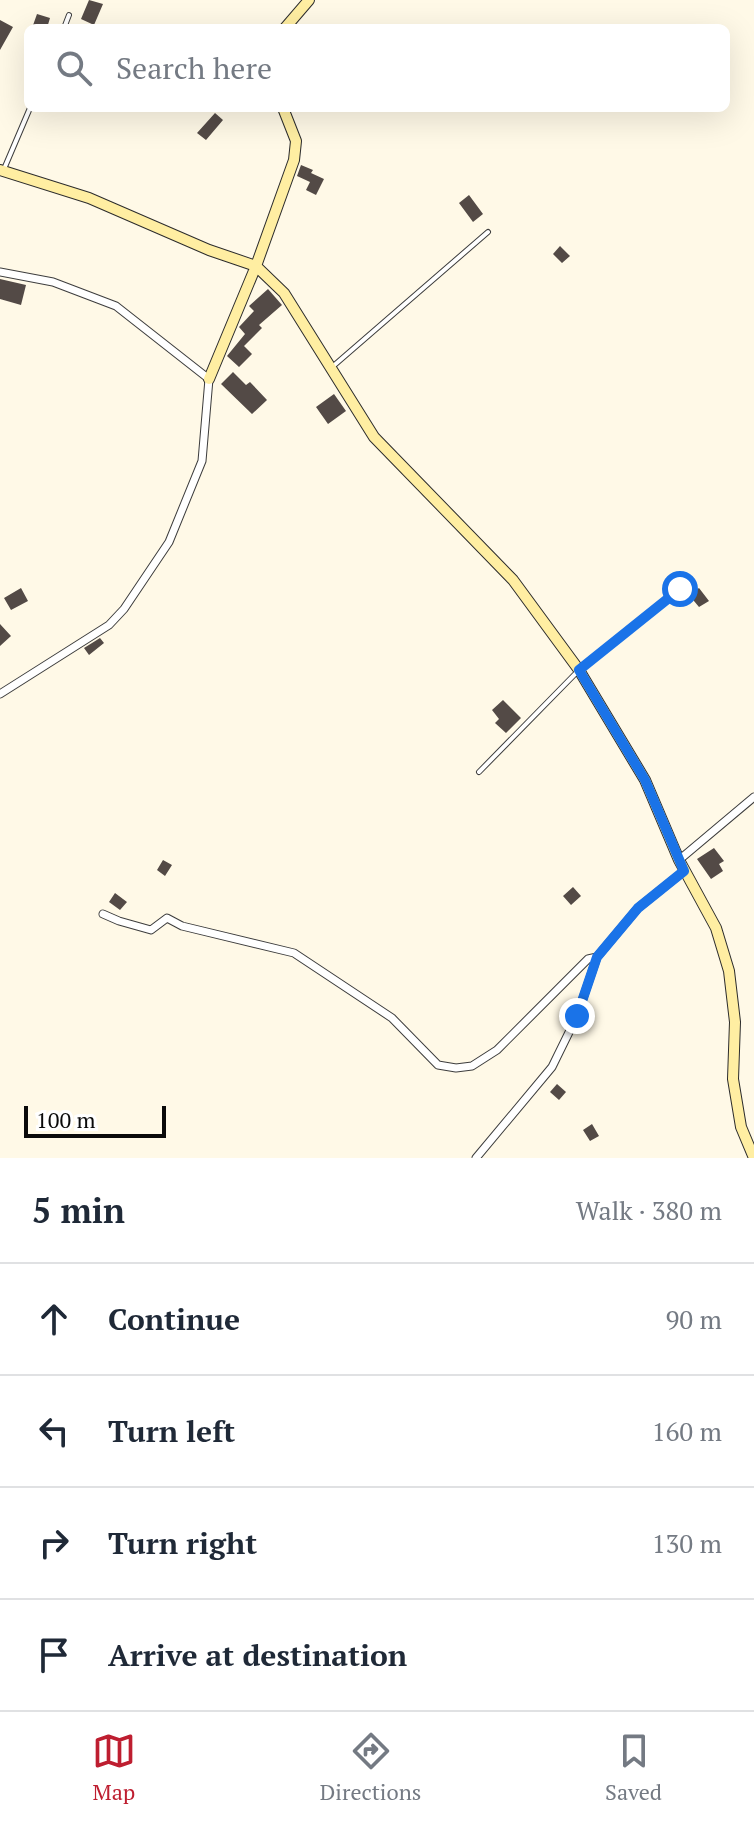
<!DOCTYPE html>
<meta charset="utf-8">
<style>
body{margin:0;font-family:"PT Serif",serif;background:#f6f6f7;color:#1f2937}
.scale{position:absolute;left:24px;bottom:20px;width:142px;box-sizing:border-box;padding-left:8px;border:4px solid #0a0a0a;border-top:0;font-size:22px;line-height:28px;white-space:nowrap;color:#0a0a0a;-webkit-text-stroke:6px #fff;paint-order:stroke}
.stop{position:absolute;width:24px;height:24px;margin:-18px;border:6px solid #1a73e8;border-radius:50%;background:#fff}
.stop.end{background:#1a73e8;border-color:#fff;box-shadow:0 2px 8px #0008}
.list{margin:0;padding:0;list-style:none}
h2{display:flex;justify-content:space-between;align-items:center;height:104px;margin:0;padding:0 32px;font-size:34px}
h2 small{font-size:26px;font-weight:400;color:#747a83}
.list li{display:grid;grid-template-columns:52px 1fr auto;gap:24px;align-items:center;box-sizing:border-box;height:112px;padding:0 32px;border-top:2px solid #e0e1e3}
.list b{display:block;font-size:30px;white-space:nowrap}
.list em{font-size:26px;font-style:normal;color:#747a83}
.icon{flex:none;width:44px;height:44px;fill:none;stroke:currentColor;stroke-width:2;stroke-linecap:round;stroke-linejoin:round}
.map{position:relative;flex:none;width:754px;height:1158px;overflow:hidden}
.search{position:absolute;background:#fff;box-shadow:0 8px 32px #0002;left:24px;right:24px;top:24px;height:88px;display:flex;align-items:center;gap:20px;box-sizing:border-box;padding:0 28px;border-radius:12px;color:#747a83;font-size:30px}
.sheet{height:552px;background:#fff}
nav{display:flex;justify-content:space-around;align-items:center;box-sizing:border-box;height:112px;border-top:2px solid #e0e1e3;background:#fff;font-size:22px;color:#747a83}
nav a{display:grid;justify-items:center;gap:4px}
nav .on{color:#be1e30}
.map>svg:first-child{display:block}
</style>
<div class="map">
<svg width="754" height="1158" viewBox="0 0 754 1158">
<rect width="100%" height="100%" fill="#fff9e7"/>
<path fill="#534a46" d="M89 0 103 4 94 25 81 19Z
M37 14 50 18 47 28H32Z
M0 20 13 27 0 50Z
M215 113 223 120 206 140 197 133Z
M301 165 313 170 311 173 324 179 316 195 306 190 310 182 297 176Z
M469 195 483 214 473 222 459 203Z
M560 246 570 256 562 263 553 254Z
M0 279 26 285 21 305 0 299Z
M268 289 282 305 259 325 262 328 244 346 252 354 239 367 227 356 245 334 239 327 254 311 249 306Z
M233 372 246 385 250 382 267 400 252 414 221 384Z
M334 394 346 411 328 424 316 407Z
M21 588 28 601 11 610 4 598Z
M699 588 709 601 699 607 689 595Z
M0 624 11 636 0 646Z
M100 638 104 643 89 655 84 648Z
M503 700 521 718 506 733 495 723 499 719 492 710Z
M714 848 724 861 719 864 723 871 711 879 697 859Z
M163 860 172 865 165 876 157 870Z
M573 887 581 896 571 905 563 896Z
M115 893 127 902 120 910 109 902Z
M557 1084 566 1092 559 1100 550 1092Z
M592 1124 599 1136 590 1141 583 1130Z"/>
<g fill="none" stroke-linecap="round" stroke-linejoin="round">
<defs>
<path id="lane" d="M64 28 69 15
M4 169 30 108
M331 368 488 232
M479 772 579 670 680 589"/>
<path id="street" d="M0 272 53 282 116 306 209 379 202 461 169 542 124 609 109 625 0 694
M679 860 754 797
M103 914 119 921 151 930 167 918 182 926 294 953 392 1018 438 1065 456 1068 472 1066 497 1050 588 959 597 957
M476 1158 552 1067 577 1016 597 957 638 908 684 871"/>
<path id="secondary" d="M285 28 309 0
M0 170 89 198 209 250 256 266 284 293 374 437 513 580 579 670 645 780 679 860 716 928 729 971 735 1022 733 1079 741 1127 754 1158
M209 379 256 266 294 160 296 141 283 108"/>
</defs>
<use href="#lane" stroke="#3d3d3d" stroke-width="6"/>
<use href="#street" stroke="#3d3d3d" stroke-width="9"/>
<use href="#secondary" stroke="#2c2c2c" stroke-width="12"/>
<use href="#lane" stroke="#fff" stroke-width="4"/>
<use href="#street" stroke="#fff" stroke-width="7"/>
<use href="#secondary" stroke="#ffeea2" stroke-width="10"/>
</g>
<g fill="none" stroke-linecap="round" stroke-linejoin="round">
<path stroke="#1a73e8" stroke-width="10" d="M577 1016 597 957 638 908 684 871 645 780 579 670 680 589"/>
</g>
</svg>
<div class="scale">100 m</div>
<div class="stop" style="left:680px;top:589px"></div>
<div class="stop end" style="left:577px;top:1016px"></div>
<div class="search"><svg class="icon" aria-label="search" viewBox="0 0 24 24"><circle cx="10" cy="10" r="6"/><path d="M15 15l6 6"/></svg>Search here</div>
</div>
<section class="sheet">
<h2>5 min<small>Walk · 380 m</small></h2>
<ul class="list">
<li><svg class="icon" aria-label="ahead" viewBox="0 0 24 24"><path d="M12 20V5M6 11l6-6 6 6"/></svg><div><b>Continue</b></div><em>90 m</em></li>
<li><svg class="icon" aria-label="left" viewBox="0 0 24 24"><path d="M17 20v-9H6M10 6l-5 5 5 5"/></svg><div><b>Turn left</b></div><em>160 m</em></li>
<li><svg class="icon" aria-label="right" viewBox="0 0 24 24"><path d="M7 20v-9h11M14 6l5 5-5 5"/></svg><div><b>Turn right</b></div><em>130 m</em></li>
<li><svg class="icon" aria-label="arrive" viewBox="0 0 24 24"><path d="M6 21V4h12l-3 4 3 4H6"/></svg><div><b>Arrive at destination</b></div></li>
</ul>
</section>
<nav>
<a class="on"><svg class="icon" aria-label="map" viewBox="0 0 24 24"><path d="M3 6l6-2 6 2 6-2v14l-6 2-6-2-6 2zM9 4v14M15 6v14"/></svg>Map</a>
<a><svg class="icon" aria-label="directions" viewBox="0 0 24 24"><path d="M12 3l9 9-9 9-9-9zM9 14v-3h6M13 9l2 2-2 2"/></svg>Directions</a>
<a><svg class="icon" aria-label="saved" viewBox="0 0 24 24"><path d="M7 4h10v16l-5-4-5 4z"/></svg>Saved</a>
</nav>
